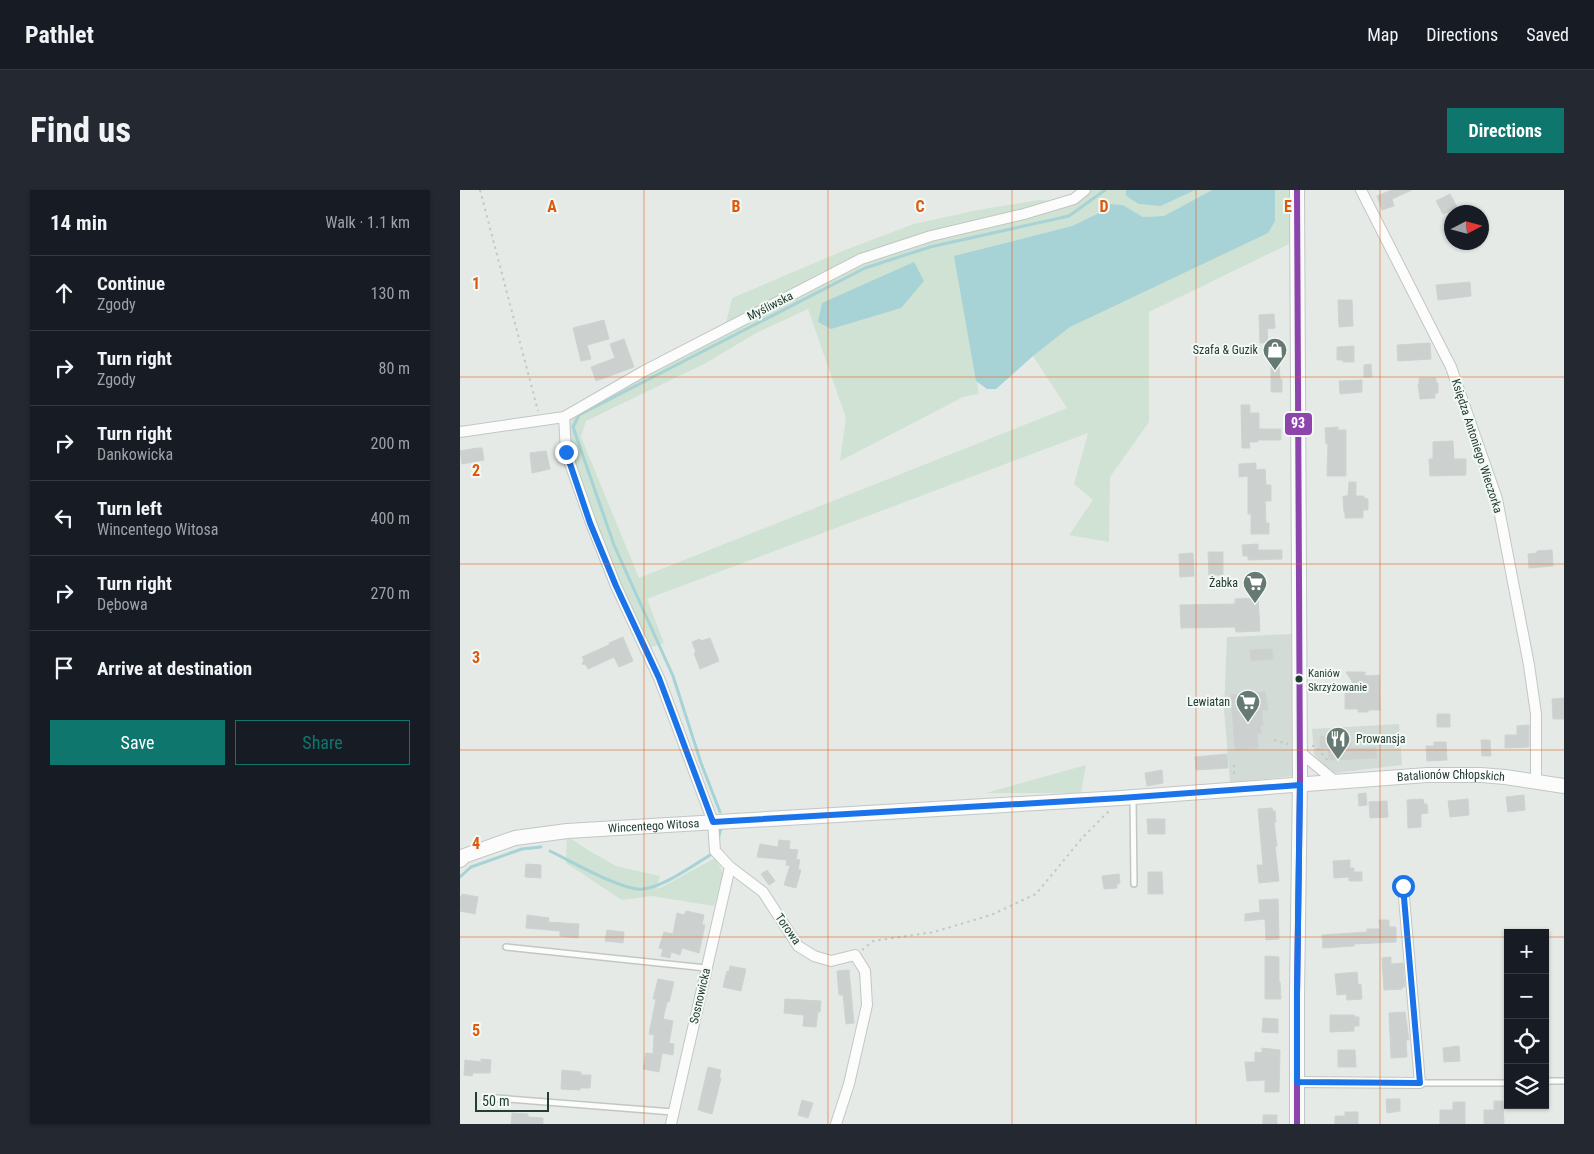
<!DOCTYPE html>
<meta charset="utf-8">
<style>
body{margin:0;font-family:"Roboto Condensed",sans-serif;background:#242831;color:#f1f3f6}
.controls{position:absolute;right:15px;bottom:15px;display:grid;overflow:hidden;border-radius:0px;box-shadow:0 1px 4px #0004}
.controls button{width:45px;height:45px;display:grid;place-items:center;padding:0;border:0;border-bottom:1px solid #363941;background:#171b24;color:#f1f3f6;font:25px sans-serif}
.compass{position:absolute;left:984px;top:15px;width:45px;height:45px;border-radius:50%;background:#171b24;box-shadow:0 1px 4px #0004;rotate:84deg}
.scale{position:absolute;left:15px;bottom:12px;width:74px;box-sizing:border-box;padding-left:5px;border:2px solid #233c34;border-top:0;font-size:14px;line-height:18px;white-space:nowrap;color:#233c34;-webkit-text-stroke:4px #f3f9f5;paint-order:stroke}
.stop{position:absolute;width:15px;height:15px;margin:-11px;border:4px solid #1a73e8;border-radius:50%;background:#fff}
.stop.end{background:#1a73e8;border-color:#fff;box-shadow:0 1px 5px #0008}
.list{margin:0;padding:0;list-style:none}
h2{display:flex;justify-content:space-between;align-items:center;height:65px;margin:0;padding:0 20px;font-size:21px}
h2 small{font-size:16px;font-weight:400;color:#9ea1a6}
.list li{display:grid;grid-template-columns:32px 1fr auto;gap:15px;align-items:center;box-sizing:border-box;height:75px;padding:0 20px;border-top:1px solid #363941}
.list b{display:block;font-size:19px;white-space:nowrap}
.list p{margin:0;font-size:16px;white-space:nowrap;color:#9ea1a6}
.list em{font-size:16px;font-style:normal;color:#9ea1a6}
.actions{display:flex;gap:10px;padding:15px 20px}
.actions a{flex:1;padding:11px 0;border:1px solid #0f766e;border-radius:0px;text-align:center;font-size:18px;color:#0f766e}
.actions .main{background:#0f766e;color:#fff}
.icon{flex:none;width:28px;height:28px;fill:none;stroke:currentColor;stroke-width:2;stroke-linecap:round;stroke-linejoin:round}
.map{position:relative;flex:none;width:1104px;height:934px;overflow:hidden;border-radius:0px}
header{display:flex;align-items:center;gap:30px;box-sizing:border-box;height:70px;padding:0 25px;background:#171b24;border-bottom:1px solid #363941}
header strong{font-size:24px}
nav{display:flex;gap:28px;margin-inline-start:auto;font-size:18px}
.intro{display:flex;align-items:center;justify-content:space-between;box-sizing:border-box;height:120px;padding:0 30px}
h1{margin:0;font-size:35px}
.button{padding:12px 22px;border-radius:0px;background:#0f766e;color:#fff;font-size:18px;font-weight:700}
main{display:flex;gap:30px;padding:0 30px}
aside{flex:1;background:#171b24;border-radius:0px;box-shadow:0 1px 4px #0004}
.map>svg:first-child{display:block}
</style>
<header>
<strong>Pathlet</strong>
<nav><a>Map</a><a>Directions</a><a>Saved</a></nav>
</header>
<div class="intro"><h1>Find us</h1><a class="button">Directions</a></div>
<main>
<aside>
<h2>14 min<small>Walk · 1.1 km</small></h2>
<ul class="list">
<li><svg class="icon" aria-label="ahead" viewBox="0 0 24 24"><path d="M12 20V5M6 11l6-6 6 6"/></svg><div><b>Continue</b><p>Zgody</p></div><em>130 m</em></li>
<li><svg class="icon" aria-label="right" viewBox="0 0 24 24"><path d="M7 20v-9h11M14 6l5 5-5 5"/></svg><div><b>Turn right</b><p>Zgody</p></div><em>80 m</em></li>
<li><svg class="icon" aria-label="right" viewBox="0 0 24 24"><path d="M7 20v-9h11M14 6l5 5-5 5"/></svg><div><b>Turn right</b><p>Dankowicka</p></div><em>200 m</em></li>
<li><svg class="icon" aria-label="left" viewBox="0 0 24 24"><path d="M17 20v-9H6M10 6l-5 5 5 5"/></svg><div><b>Turn left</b><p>Wincentego Witosa</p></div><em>400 m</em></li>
<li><svg class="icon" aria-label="right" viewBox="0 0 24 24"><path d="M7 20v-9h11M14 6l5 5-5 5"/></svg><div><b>Turn right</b><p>Dębowa</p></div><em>270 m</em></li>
<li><svg class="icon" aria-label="arrive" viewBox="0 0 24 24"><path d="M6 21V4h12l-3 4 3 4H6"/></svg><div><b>Arrive at destination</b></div></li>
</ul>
<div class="actions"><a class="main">Save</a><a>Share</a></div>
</aside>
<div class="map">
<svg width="1104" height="934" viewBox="0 0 1104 934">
<rect width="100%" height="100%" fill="#e5eae7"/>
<path fill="#d3dbd7" d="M832 444 833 586 770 593 764 519 767 447Z
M939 534 942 575 875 583 867 579 854 564 852 539Z"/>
<path fill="#cfe2d3" d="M630 0H666V7L701 16 735 0H752L704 26 683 27 663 15 651 14 637 24 612 36 495 66 519 204 503 207 380 271 386 228 348 119 296 143 246 173 126 231 121 247 179 388 607 218 573 166 610 137 815 31V0H831V53L689 122V232L650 287 649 352 609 345 633 310 614 294 628 243 187 409 204 453 191 457 159 394 134 334 110 261 108 235 116 224 266 133 272 108 385 60 454 34 518 20 579 10 615 12Z
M626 575 621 603H526Z
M107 646 128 660 156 676 200 686 196 699 202 697 255 668 263 683 254 716 192 706 162 710 106 673Z"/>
<path fill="#a7d2d6" d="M666 0H735L701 16 679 14 666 6Z
M752 0H815V31L808 43 610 137 573 166 536 199H527L516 191 494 66 612 36 637 24 650 14 663 15 683 27 704 26Z
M454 72 464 91 441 118 371 139 358 132 362 113Z"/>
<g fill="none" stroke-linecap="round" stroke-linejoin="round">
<path stroke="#a7d2d6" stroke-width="3" d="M260 622 241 573 213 486 154 355 113 237 119 225 405 78 470 57 609 26 645 0
M258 650 261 638
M90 661C109 670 164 702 183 699 204 697 233 675 252 664
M0 687 11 677 62 659 81 657"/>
</g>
<path fill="#ccd1cf" stroke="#cdd3d0" d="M932 0H952L932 9 934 16 922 20 917 6Z
M990 4 997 17 983 24 976 11Z
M1010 92 1011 106 978 110 976 95Z
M878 110H892L893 136 879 137Z
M814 124 815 138 807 139 808 153H800L799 125Z
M144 130 149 149 127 155 131 169 121 171 113 138Z
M164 149 174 177 136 191 131 177 155 168 150 154Z
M970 153 971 169 938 171 937 155Z
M894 156V172H883V170H877V157Z
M819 172 820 189H822V202H811V173Z
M911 174 912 187H904V175Z
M959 188H976V193H978V203H975V208L960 209 958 194H959Z
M902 190V202L880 204 879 191Z
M781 215H790V223H799V239H821V250H798V252H789L790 258H782Z
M878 237V240H886V286H867L868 254H866L865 238Z
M993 251 994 269H1006V285L970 286 969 269H973V252Z
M17 258H22L24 270 2 274 0 261Z
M86 261 90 279 72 283 70 263Z
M796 273V280L805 279 806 295H811V311H805L806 333H809V344H791V324H788V286L779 287V274Z
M889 292H896V306H904V308L908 309V320H903V328H885V322H884L883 306H888Z
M798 354V360H822V369L788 370V366H783L782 355Z
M1092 360 1093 376 1069 378 1068 364 1077 363V361Z
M748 362H763V385H749Z
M733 363 734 386 720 387 719 364Z
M798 408 800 441 776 442 775 437 721 438 720 415 775 414V409Z
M163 447 173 471 159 477 154 467 128 479 126 475 122 474 124 470 122 467 149 455V453Z
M250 448 259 471 240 479 234 463 236 462 232 452 240 449 241 451Z
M812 459 813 469 791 471 790 460Z
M886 482H905V486L919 485 920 520H908V522H898V519H885V496H895Z
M805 502 808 520H802L803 535H800L801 543 797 544 798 558 775 560 771 505Z
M1104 508V529H1093L1092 509Z
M977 524H990V537H977Z
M1069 535V557L1045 558V545H1057V536Z
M860 546H867L868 559 860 560Z
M1021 550H1030L1031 566H1022Z
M974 552H986L987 570 967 571 966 556H974Z
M891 553V558L916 557 917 568 869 570 868 559 883 558 882 554Z
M767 564 768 578 736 580 735 567Z
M702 580 703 593 687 596 685 583Z
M906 603 907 615 899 616 898 604Z
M1064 605 1065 620 1048 622 1046 607Z
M963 609 964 614H967L968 623 961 624V637L948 638 947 610Z
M1008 609 1009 625 990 627 988 611Z
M927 611 928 627 910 628 909 612Z
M812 618 813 621H815L816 632H814L817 656H815L819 691 799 693 797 675H803L798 619Z
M687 629H705V644H688Z
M319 650 330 651 329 659 338 660 336 669 340 670 338 679 341 680 336 698 324 695 330 676 326 675 327 670 297 667 300 654 318 657Z
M890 670V678H894V682H902V691H889V687L874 688 873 671Z
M66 674 81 675V688L65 687Z
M307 680 315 691 309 695 301 684Z
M688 682H702L703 704H688Z
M659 684 660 693 657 694V698L644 699 642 686Z
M2 704 18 707 15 724 0 721V707H1Z
M818 709 819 749 806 750 805 729 785 731V724L800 722 799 710Z
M226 721 244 725 242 735H245L239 763 222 758 220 765 211 762 210 768 201 766 203 759 199 758 204 742 213 744 217 723 224 725Z
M67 725 89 728 88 732 119 734 118 748 100 746V741L66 738Z
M919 730H929V737H936V752L894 754V756L863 758 862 745 907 742V739H920Z
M147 740 164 742 163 753 145 751Z
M805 766 819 767V792H820L821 809H805Z
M931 767V774L943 773 945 797H942V799L924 800 922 768Z
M270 776 286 779 281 801 263 797 267 781 269 782Z
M389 780 394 833 386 834 383 805H379L377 781Z
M897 782 898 795 901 794 902 809 887 810 886 804 877 805 875 784Z
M198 789 214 792 209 812H207L203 829 213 831 209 853 214 854 213 865 202 863 199 882 183 879 186 863 193 864 194 845 189 844 196 809H193Z
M325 809 361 811 360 822H358L356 837 343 836 344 825 324 823Z
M945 822 949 850H946L947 867 931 868 929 823Z
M870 825H894L895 827H899V836H894V841L870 842Z
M803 828 818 829V843L802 842Z
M999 856 1000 871 984 872 983 858Z
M802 858 820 860 819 902H805V890L787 891 785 872H795V862L802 863Z
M878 860H895L896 877H878Z
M21 869 31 870 30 883H13L12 886 4 885 5 870 21 872Z
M248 877 261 880 259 888H261L252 924 238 920Z
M102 880 121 882V885H131L130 898H120V900L101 899Z
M926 909H940V921L927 923Z
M342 910 353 913 348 928 338 925Z
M1034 911H1043L1044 934H1024V920H1034Z
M993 912H1005V934H980V920H993Z
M885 922H898V934H875V926H885Z
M52 923 68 924V927L83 928V934H51Z
M803 925H817V934H803Z"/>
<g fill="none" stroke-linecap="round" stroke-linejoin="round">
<defs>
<path id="lane" d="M673 608 674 694
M46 757 246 778
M1085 891H1104
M960 893H1048
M36 908 213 922"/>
<path id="street" d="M901 0 991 177 1037 309 1069 475 1076 524V591
M104 227 106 262 131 333 156 396 199 488 253 632 255 661 270 677 303 702 338 756 354 766 371 771 395 765 405 781 407 815 389 894 376 934
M0 242 104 227 184 181 401 69 471 46 564 24 614 9 625 0
M840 562 876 592
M837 892 960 893 943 696
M211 934 270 677"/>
<g id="secondary">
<path d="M837 0 840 589 837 804V934"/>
<path id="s1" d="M0 670 4 666 55 648 107 641 661 608 967 585H1021L1045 587 1104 596"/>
</g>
</defs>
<use href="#lane" stroke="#c2c7c4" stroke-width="8"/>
<use href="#street" stroke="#c2c7c4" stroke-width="12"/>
<use href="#secondary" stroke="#c0c7c4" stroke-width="16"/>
<path stroke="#c2cac5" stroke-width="2" stroke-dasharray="2.5 4" stroke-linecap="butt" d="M20 0 78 221
M814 550 828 554
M852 556H856L868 571
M774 575V588
M402 760 413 751 474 742 531 725 576 704 623 647 649 621"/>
<use href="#lane" stroke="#fbfcfb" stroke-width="5"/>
<use href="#street" stroke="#fbfcfb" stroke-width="10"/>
<use href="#secondary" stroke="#fbfcfb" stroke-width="14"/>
<defs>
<path id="bus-1" d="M837 0 840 589 837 804V934"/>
</defs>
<use href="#bus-1" stroke="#f3f9f5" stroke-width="10"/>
<use href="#bus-1" stroke="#8e44ad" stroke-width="6"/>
</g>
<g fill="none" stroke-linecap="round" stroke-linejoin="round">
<path stroke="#1a73e8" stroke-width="6" d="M106 262 130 333 156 396 199 488 253 632 661 608 840 595 837 804V892L960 893 943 696"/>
</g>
<path fill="none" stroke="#de580e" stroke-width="1" stroke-opacity="0.55" d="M184 0V934M368 0V934M552 0V934M736 0V934M920 0V934M0 187H1104M0 374H1104M0 560H1104M0 747H1048M1085 747H1104"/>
<defs>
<symbol id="shop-pin" viewBox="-11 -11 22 30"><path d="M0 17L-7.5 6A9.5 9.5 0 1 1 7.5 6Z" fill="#677973" stroke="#f3f9f5"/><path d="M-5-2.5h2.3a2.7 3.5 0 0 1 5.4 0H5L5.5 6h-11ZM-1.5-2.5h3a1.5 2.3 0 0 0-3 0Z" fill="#fff"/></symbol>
<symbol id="supermarket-pin" viewBox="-11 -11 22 30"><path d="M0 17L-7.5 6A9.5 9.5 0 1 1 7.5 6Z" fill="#677973" stroke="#f3f9f5"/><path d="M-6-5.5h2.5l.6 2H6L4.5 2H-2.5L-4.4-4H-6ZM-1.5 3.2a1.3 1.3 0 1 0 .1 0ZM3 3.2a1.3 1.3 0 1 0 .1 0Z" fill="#fff"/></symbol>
<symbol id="restaurant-pin" viewBox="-11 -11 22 30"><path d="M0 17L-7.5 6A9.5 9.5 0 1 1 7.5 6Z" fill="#677973" stroke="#f3f9f5"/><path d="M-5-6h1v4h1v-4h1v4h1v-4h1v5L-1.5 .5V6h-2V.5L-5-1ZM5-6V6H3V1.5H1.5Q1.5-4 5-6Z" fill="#fff"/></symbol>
</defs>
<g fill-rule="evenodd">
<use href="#shop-pin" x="801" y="146" width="28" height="38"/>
<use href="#supermarket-pin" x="781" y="379" width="28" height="38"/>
<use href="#supermarket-pin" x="774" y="498" width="28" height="38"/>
<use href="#restaurant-pin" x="864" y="535" width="28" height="38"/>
</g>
<circle fill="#233c34" stroke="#f3f9f5" stroke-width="2" cx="839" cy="489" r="4.5"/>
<g text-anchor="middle" stroke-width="4" stroke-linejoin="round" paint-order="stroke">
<g font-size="11" fill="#233c34" stroke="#f3f9f5" text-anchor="start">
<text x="848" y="487">Kaniów<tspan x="848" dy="14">Skrzyżowanie</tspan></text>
</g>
<g font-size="12" fill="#233c34" stroke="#f3f9f5">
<text transform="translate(310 116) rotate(-27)" y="4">Myśliwska</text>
<text transform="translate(1017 256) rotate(72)" y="4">Księdza Antoniego Wieczorka</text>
<text dy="4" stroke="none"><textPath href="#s1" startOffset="998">Batalionów Chłopskich</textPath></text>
<text dy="4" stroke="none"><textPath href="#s1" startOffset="199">Wincentego Witosa</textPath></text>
<text transform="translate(328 739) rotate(55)" y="4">Torowa</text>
<text transform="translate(240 806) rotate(-77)" y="4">Sosnowicka</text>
</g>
<g font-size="12" fill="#233c34" stroke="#f3f9f5" text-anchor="end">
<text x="798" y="164">Szafa &amp; Guzik</text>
<text x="778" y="397">Żabka</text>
<text x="770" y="516">Lewiatan</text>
<text x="896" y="553" text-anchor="start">Prowansja</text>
</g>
</g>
<g font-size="16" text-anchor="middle" font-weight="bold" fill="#de580e" stroke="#f3f9f5" stroke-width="4" stroke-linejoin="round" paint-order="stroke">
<text x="92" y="22">A</text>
<text x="276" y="22">B</text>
<text x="460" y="22">C</text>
<text x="644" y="22">D</text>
<text x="828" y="22">E</text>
<text x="16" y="99">1</text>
<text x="16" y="286">2</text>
<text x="16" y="473">3</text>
<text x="16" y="659">4</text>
<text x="16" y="846">5</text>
</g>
<rect stroke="#f3f9f5" stroke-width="2" x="824" y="222" width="29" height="24" rx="5" fill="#8e44ad"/>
<g font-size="14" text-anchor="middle" font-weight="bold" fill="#fff">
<text x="838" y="238">93</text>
</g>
</svg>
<div class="controls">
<button>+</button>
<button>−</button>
<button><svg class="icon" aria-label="locate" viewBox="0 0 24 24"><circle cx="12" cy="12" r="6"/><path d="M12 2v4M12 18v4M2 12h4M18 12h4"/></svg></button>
<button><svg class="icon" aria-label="layers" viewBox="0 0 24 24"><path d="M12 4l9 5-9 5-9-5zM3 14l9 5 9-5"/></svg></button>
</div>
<svg class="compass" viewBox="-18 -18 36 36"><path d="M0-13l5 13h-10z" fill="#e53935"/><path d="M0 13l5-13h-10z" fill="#9ea1a6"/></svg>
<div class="scale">50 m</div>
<div class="stop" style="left:943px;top:696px"></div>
<div class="stop end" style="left:106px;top:262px"></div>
</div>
</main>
